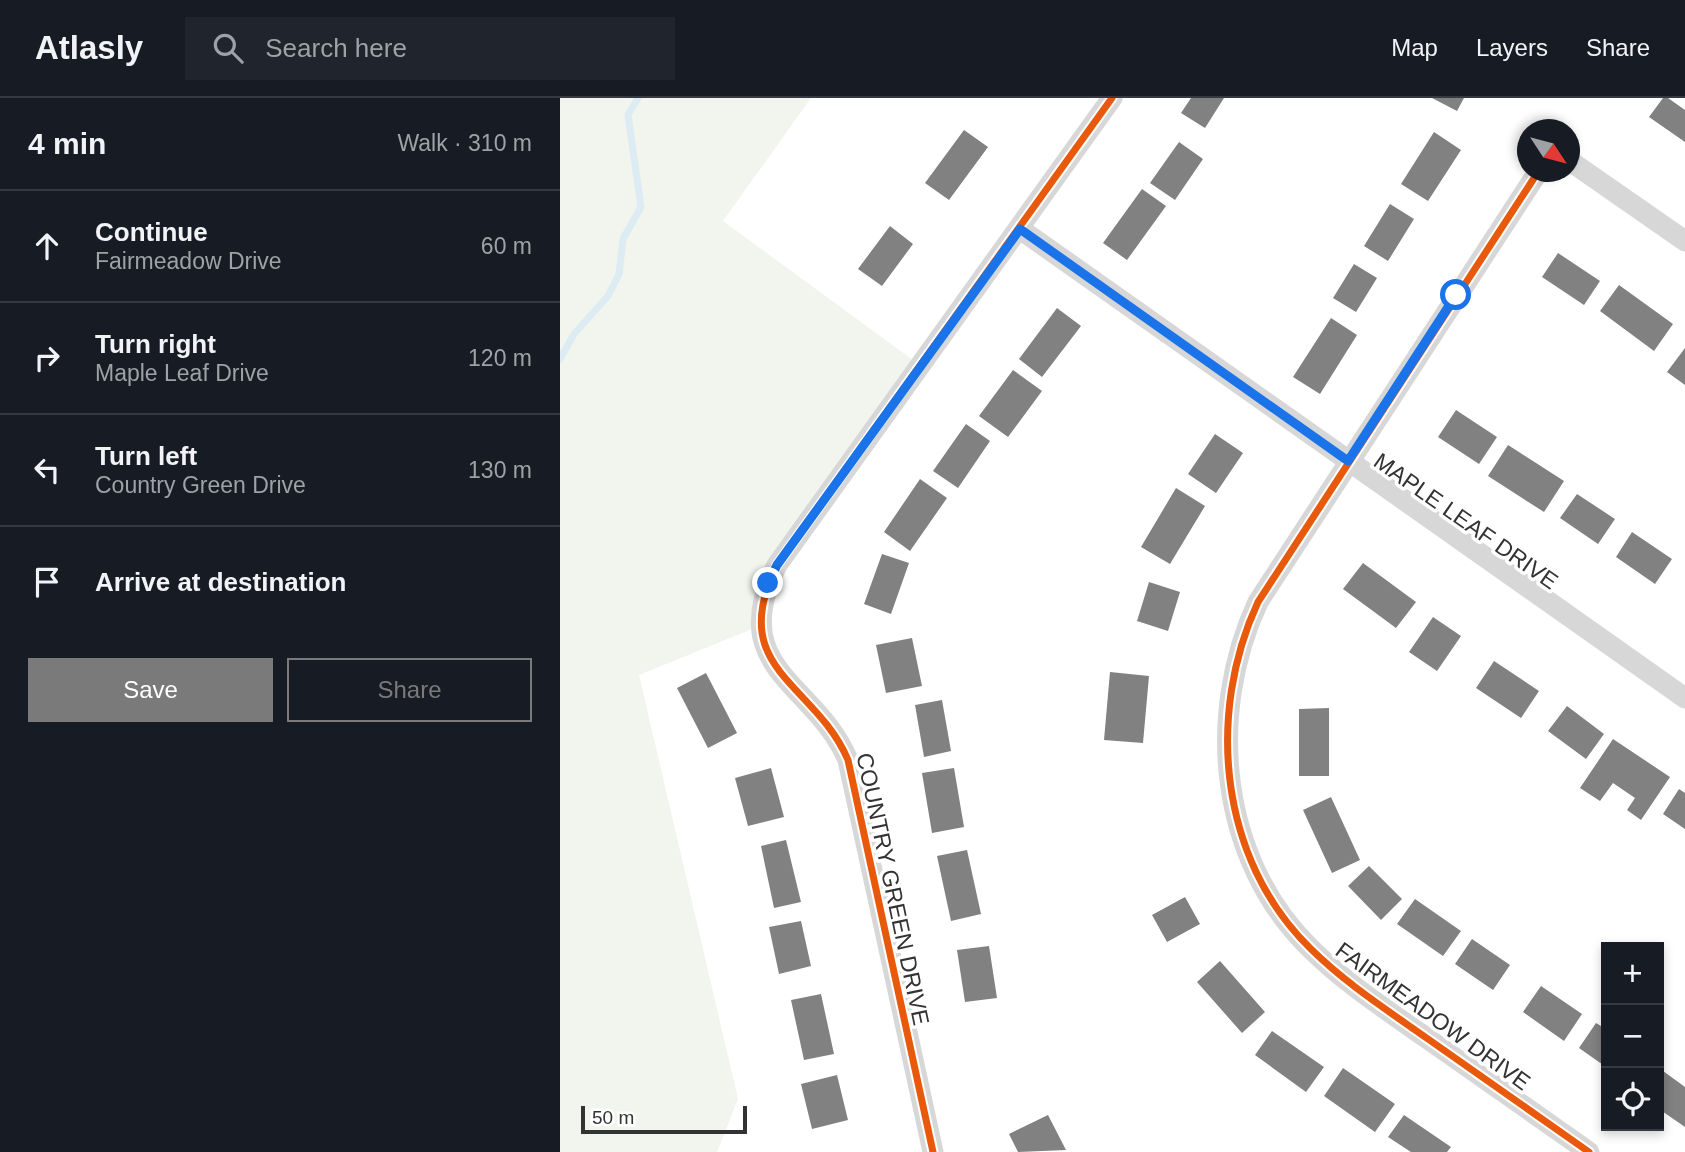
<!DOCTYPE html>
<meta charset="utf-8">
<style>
body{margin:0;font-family:Helvetica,sans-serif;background:#20242c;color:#f1f3f6}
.controls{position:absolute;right:21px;bottom:21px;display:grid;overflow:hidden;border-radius:0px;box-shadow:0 4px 10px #0003}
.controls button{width:63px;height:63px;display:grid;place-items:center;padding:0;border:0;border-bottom:2px solid #363941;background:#171b24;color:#f1f3f6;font:35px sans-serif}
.compass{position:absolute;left:957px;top:21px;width:63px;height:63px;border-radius:50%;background:#171b24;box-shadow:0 4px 10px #0003;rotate:126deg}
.scale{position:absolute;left:21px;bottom:18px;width:166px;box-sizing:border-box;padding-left:7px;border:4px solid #333;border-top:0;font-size:19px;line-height:24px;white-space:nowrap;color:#333;-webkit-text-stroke:5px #fff;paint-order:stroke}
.stop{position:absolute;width:21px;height:21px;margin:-16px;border:5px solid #1a73e8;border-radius:50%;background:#fff}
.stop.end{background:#1a73e8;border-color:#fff;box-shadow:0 2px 7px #0008}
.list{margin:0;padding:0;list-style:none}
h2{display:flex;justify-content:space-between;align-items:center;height:91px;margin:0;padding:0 28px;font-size:30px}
h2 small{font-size:23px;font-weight:400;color:#9ea1a6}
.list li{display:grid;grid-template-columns:46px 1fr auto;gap:21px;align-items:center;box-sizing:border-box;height:112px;padding:0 28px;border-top:2px solid #363941}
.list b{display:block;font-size:26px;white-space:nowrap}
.list p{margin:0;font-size:23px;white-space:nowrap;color:#9ea1a6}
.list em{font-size:23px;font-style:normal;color:#9ea1a6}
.actions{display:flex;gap:14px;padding:21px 28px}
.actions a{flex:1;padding:16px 0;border:2px solid #7a7a7a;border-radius:0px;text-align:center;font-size:24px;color:#7a7a7a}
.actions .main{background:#7a7a7a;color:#fff}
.icon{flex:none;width:38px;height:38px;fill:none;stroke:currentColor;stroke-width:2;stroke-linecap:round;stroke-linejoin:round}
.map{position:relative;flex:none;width:1125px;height:1054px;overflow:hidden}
header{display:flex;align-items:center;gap:42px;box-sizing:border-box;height:98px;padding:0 35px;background:#171b24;border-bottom:2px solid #363941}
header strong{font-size:33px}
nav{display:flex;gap:38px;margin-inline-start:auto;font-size:24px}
.search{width:490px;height:63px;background:#20242c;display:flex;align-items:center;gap:18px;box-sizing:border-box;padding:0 24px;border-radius:0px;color:#9ea1a6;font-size:26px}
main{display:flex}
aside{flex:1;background:#171b24}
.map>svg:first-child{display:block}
</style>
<header>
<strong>Atlasly</strong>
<div class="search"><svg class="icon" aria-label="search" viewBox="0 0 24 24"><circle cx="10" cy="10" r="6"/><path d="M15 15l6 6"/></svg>Search here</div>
<nav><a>Map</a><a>Layers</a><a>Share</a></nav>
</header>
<main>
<aside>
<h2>4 min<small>Walk · 310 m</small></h2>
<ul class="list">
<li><svg class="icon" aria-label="ahead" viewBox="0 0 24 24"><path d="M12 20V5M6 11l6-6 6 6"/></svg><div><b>Continue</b><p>Fairmeadow Drive</p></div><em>60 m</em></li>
<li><svg class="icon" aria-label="right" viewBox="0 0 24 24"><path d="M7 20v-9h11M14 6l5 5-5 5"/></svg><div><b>Turn right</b><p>Maple Leaf Drive</p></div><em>120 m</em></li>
<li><svg class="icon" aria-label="left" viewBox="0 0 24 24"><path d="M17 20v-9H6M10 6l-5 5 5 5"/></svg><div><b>Turn left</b><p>Country Green Drive</p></div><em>130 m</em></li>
<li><svg class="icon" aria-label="arrive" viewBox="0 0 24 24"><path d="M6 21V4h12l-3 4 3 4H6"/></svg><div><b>Arrive at destination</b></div></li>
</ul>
<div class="actions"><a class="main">Save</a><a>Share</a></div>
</aside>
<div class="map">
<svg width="1125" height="1054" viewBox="0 0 1125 1054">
<rect width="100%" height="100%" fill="#fff"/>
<path fill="#f1f5ed" d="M0 0H251L163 123 361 268 217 467 202 527 79 577 178 1001 157 1054H0Z"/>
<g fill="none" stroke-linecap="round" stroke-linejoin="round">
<path stroke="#ddebf3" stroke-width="7" d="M0 261 14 236 48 198 59 176 63 141 81 109 68 17 78 0"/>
</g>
<path fill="#818181" d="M631 0H664L645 30 621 15Z
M872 0H904L897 13Z
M1103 0H1108L1125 12V44L1089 19Z
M404 32 428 49 389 102 365 85Z
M874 34 901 52 868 103 841 86Z
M619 44 643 61 615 102 590 85Z
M582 91 606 108 567 162 543 145Z
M830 106 854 121 828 163 804 148Z
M330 128 353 146 322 188 298 171Z
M998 155 1040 183 1024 207 982 179Z
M794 166 817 180 796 214 773 200Z
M1059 187 1113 226 1094 253 1040 213Z
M497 210 521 228 482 279 459 261Z
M771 220 797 237 760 296 733 279Z
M1125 250V287L1107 274Z
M453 272 482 293 448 339 419 318Z
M896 312 937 339 919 366 878 339Z
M406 326 430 343 398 390 373 373Z
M655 336 683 355 656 395 628 376Z
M948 347 1004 383 984 414 928 378Z
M360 381 387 400 350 453 324 434Z
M616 390 645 408 610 466 581 449Z
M1017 396 1055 421 1038 446 1000 420Z
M1072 434 1112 461 1095 486 1056 459Z
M322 456 349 465 331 516 304 506Z
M803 465 856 504 836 530 783 491Z
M589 484 620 494 608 533 577 523Z
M873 519 901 538 877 573 849 554Z
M352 540 362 588 326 595 316 547Z
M934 563 979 593 961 620 916 590Z
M550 574 589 578 583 645 544 642Z
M146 575 177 635 148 650 117 590Z
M382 602 391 653 364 659 355 607Z
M1007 608 1044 636 1026 661 988 633Z
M769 610V678H739V611Z
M1053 641 1110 679 1081 722 1067 712 1075 700 1053 685 1040 703 1020 690Z
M211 670 224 719 188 728 175 680Z
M394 670 404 729 372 735 362 675Z
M1119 691 1125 695V731L1103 716Z
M771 699 800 762 772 775 743 712Z
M226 742 241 804 214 810 201 748Z
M407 752 421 816 391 823 377 758Z
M809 768 842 801 821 822 788 788Z
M625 799 640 826 607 844 592 817Z
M855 801 901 833 883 858 837 826Z
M241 823 251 868 219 876 209 829Z
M912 841 950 867 933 892 895 866Z
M429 848 437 900 405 904 397 852Z
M660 863 705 914 682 935 637 884Z
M981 888 1022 916 1004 943 963 914Z
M261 896 274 956 244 962 231 902Z
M1036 925 1046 931V969L1019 950Z
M712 933 764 969 746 994 695 957Z
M783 970 835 1006 815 1034 764 998Z
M1099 970 1125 989V1029L1099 1011Z
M277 977 288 1022 252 1031 241 986Z
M488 1017 506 1052 458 1054 449 1036Z
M844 1017 891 1049 887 1054H851L828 1039Z"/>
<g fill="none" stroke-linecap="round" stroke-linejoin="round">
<path stroke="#d7d7d7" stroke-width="21" d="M1010 63 1125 143
M978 74 698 504C646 616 659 761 750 850 785 885 827 912 868 941 921 978 975 1016 1029 1054
M460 131 1125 600
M373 1054 288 662C255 584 165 572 217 467L552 0"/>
<defs>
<path id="cycleway" d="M978 74 698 504C646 616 659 761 750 850 785 885 827 912 868 941 921 978 975 1016 1029 1054
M373 1054 288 662C255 584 165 572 217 467L552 0"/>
</defs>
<use href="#cycleway" stroke="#fff" stroke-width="11"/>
<use href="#cycleway" stroke="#e8590c" stroke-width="7"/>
</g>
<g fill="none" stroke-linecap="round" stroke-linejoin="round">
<path stroke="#1a73e8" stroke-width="9" d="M208 485 217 467 460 131 788 363 896 197"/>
</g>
<g text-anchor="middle" stroke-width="7" stroke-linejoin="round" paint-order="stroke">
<g font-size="23" fill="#333" stroke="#fff">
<text transform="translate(906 423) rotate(35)" y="8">MAPLE LEAF DRIVE</text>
<text transform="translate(333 791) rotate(78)" y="8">COUNTRY GREEN DRIVE</text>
<text transform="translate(873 918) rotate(36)" y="8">FAIRMEADOW DRIVE</text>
</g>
</g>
</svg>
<div class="controls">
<button>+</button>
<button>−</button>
<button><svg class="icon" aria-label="locate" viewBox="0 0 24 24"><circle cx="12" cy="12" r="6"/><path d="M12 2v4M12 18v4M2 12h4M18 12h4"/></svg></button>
</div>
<svg class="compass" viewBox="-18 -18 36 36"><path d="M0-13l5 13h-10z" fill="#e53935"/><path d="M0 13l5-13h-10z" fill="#9ea1a6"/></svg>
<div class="scale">50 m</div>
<div class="stop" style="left:896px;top:197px"></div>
<div class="stop end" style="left:208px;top:485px"></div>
</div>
</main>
